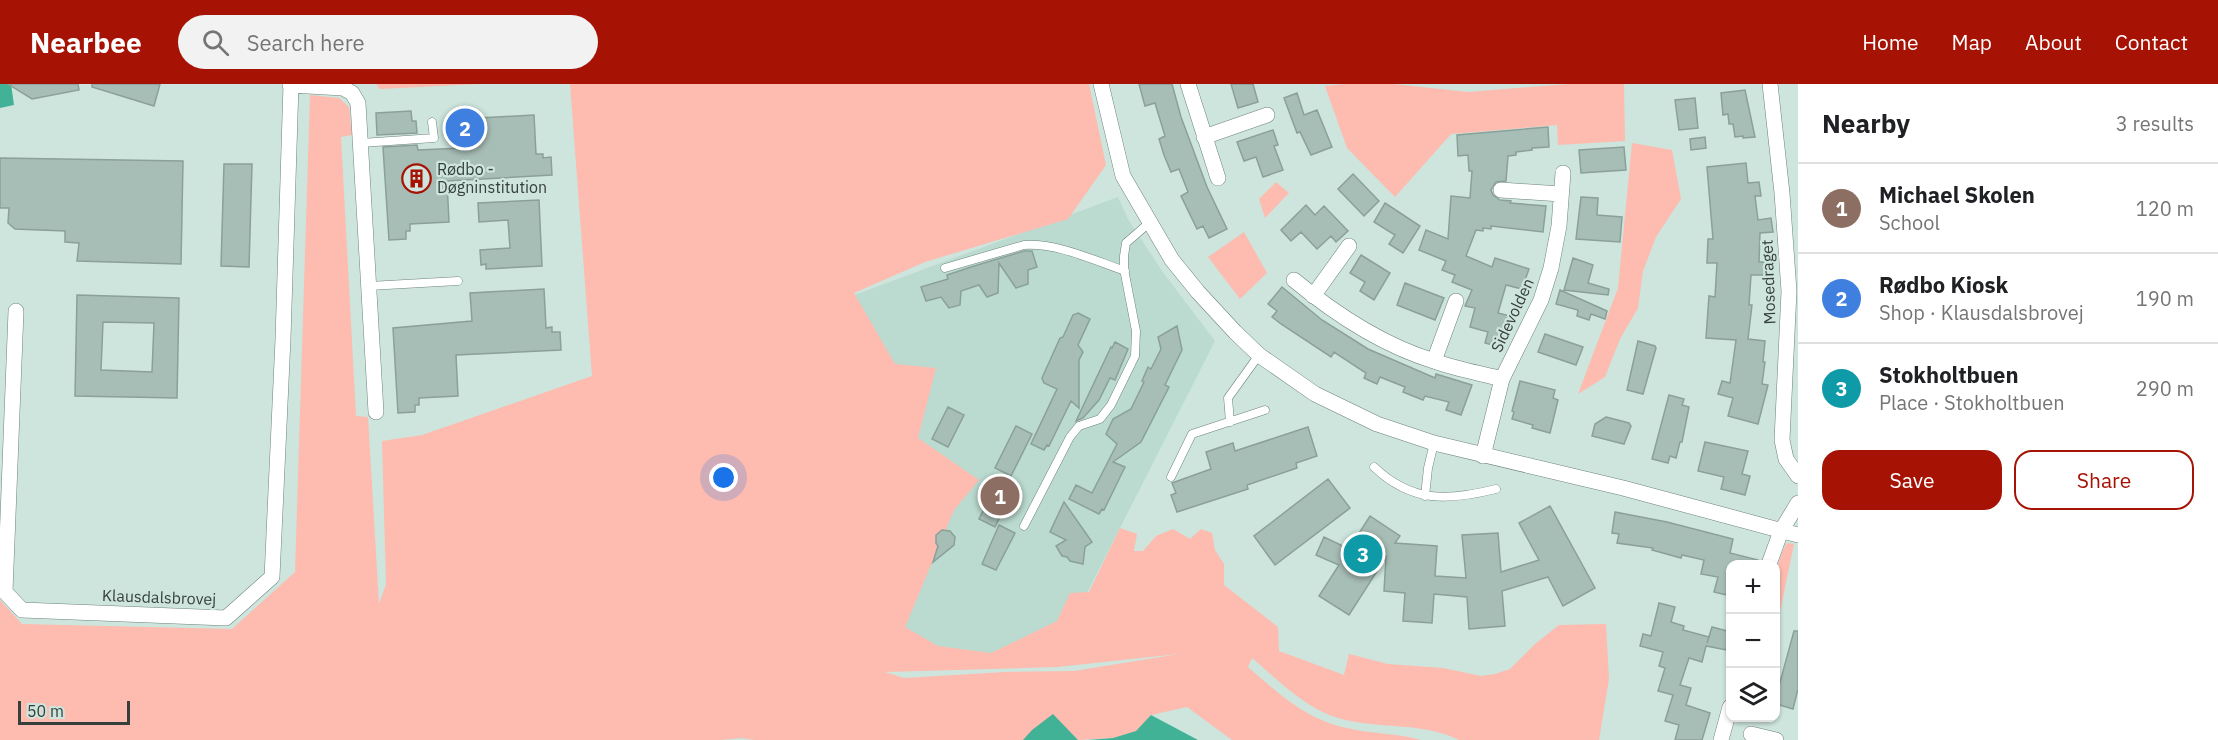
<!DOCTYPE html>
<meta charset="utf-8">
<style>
body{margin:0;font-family:"IBM Plex Sans",sans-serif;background:#f2f2f2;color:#202124}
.controls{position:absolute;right:18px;bottom:18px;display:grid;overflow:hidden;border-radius:12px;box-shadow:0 2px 4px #0004}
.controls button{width:54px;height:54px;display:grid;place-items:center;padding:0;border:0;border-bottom:2px solid #e0e0e0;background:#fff;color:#202124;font:30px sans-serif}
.scale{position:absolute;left:18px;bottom:15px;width:112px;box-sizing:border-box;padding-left:6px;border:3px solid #363f3c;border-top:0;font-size:16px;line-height:21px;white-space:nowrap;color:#363f3c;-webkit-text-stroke:4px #cde5dd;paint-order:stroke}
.you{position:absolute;left:724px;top:394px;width:21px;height:21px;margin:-15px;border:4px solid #fff;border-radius:50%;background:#1a73e8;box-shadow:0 0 0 9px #1a73e833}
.badge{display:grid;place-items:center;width:39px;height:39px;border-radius:50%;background:#a61305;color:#fff;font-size:20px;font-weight:700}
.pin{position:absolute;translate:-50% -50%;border:3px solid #fff;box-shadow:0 2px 6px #0006}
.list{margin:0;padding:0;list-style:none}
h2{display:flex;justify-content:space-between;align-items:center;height:78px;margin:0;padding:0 24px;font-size:26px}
h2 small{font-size:20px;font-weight:400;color:#757577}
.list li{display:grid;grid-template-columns:39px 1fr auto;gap:18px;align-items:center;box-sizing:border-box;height:90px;padding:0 24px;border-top:2px solid #e0e0e0}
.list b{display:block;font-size:22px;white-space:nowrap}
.list p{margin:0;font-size:20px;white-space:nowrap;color:#757577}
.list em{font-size:20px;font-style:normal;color:#757577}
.actions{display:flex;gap:12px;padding:18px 24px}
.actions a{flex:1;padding:14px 0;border:2px solid #a61305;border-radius:18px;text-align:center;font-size:21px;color:#a61305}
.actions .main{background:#a61305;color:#fff}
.icon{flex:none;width:33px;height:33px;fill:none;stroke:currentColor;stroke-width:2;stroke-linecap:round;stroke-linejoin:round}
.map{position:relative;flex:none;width:1798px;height:656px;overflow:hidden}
header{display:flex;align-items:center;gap:36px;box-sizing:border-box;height:84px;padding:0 30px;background:#a61305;color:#fff}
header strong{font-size:28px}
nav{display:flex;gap:33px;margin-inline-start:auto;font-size:21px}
.search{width:420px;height:54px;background:#f2f2f2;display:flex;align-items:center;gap:15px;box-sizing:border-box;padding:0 21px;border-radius:33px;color:#757577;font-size:22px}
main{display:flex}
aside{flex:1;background:#fff}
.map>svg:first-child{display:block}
</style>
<header>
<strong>Nearbee</strong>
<div class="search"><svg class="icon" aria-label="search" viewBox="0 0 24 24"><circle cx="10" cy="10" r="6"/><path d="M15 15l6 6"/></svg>Search here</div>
<nav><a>Home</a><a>Map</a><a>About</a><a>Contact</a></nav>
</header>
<main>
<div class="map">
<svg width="1798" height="656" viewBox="0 0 1798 656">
<rect width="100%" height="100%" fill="#cde5dd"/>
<path fill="#bbdbd0" d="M1118 113 1128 135 1162 187 1215 257 1058 566 873 583 852 212Z"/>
<path fill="#febbaf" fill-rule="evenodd" d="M376 0H479L380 5Z
M570 0H1089L1106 81 1068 135 925 178 854 209 895 280 936 284 918 354 979 396 954 426 905 543 938 562 991 569 1057 537 1070 509 1089 508 1120 444 1137 450 1134 467H1143L1156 452 1173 445 1190 455 1201 445 1212 449 1215 466 1224 480V501L1278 543 1279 567 1344 591 1349 570 1388 580 1443 584 1481 592 1495 590 1510 585 1535 560 1559 541 1606 540 1609 595 1599 656H1459C1421 637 1378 646 1338 634 1305 624 1278 596 1252 574L1248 583C1278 609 1306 636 1347 644 1371 650 1397 649 1421 656H1232L1187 623 1151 631 1137 647 1113 654 1078 656 1053 631 1033 646 1023 656H754L742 654 721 656H0V516L22 540 232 545 295 488 310 11 339 14 349 23 352 51 341 53 356 332 368 333 379 520 386 500 382 357 422 351 592 292ZM1179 570 1074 587 1005 588 904 594 885 588 1057 583Z
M1344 0H1394L1468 8 1568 0H1624L1625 57 1558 61 1557 41 1451 50 1395 113 1347 64 1325 2Z
M1632 59 1672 66 1681 115 1656 153 1643 187 1638 224 1620 255 1605 293 1578 310 1618 204Z
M1276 98 1289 109 1265 134 1259 115Z
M1244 148 1267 189 1240 215 1208 173Z
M1787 459 1794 460 1776 547C1776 518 1771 485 1787 459Z"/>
<path fill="#41b295" d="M0 0H11L14 21 0 24Z
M1053 630 1078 656H1023L1032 646Z
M1151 631 1198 656H1088L1113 654 1136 647Z"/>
<path fill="#a7beb6" stroke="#8aa099" stroke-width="1.5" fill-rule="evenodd" d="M8 0H78L79 6 32 15Z
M92 0H160L154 22 92 3Z
M1139 0H1172L1181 33 1207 103 1227 145 1209 154 1203 142 1197 145 1181 112 1188 108 1179 85 1171 88 1164 71 1159 55 1165 52 1155 19 1145 22Z
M1231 0H1253L1258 18 1238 24Z
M1745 6 1755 53 1743 54V52L1735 53 1733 40H1729L1728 30 1723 31 1721 9Z
M1297 9 1304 31 1317 26 1332 63 1311 71 1300 48 1297 49 1284 14Z
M1695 14 1698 44 1679 46 1675 16Z
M411 27 412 37H416L417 49 377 51 376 29Z
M534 31 536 70H543V74L551 73 552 91 447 97 449 138 410 140V147H406V155L389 156 383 63 417 61 418 66 462 64 461 35Z
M1548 43 1549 63 1532 64V66L1516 68V71L1508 72 1506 97 1496 98 1491 106 1493 111 1500 116 1511 117 1510 119 1546 122 1543 148 1491 142V145L1483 144V147L1476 146 1466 172 1492 183 1495 174 1529 185 1522 205 1506 201 1498 229 1510 232 1505 251 1509 252 1504 262 1500 263 1485 259 1488 248 1470 243 1475 224 1465 222 1472 206 1452 198 1455 191 1442 186 1446 177 1419 166 1426 146 1448 155 1451 112 1470 114 1472 87H1469L1468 71 1458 72 1457 51Z
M1273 46 1278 61 1274 62 1283 86 1263 93 1256 73 1244 77 1237 58Z
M1705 53 1706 64 1691 66 1690 55Z
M1624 63 1626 86 1581 89 1579 66Z
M0 74 183 77 181 180 77 177 79 159 65 158V147L15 145 8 139 9 124H0Z
M1746 79 1748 99 1759 98 1761 112H1755L1758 136 1771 134 1773 148 1760 149 1759 178H1773V191H1751L1749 221H1752L1748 255 1765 257 1763 278H1765L1762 300 1768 301 1758 340 1728 332 1733 314 1718 310 1722 297 1730 299 1736 256 1706 254 1709 212 1715 213 1717 179H1707L1708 155H1713L1707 83Z
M224 80H252L249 183 221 182Z
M1353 90 1379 117 1364 132 1338 105Z
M1581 113 1598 114 1597 131 1622 133 1620 158 1576 155Z
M539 116 542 182 486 185V180L481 181 480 166 510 164 508 136 479 138 478 119Z
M1385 119 1420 142 1403 169 1389 160 1395 151 1374 138Z
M1306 121 1315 131 1324 122 1348 147 1336 158 1331 152 1317 165 1301 148 1291 157 1281 146Z
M1024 167H1032L1037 183 1028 186V200L1016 204 999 179 998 209 987 213 979 201 961 207 960 221 949 224 941 213 926 217 921 203 948 195 947 191 971 183Z
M1361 171 1390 189 1374 216 1360 207 1365 198 1350 189Z
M1573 174 1593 181 1588 199 1609 205 1608 211 1564 206Z
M1405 199 1444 214 1435 236 1397 221Z
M1282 203 1322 236 1368 265 1435 294 1436 290 1472 301 1461 331 1446 326 1449 318 1425 312 1423 316 1403 308 1405 303 1380 293 1377 300 1364 294 1366 289 1334 268 1331 273 1281 240 1272 233 1277 227 1268 220Z
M544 205 546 244 552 243V248H560L561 266 456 271 458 312 419 314V321H415V328L398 329 393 244 472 237 470 209Z
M1560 206 1607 227 1605 235 1591 230 1589 236 1577 232 1578 226 1556 220Z
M77 211 179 214 177 314 75 312ZM103 238 154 239 152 288 101 286Z
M1078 229 1090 235 1078 261 1083 268 1079 276V324L1071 317 1049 362 1047 361 1044 366 1031 360 1057 305 1044 299 1042 294 1060 254 1063 253 1073 231Z
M1177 242 1182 266 1165 301 1169 303 1141 358 1113 378 1125 383 1104 426 1102 425 1099 430 1069 415 1076 401 1092 409 1117 360 1106 350 1113 335 1131 325 1144 298 1142 297 1148 283 1151 285 1161 265 1158 253Z
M1545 250 1583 263 1576 281 1538 268Z
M1638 257 1655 262 1656 264 1643 310 1627 306Z
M1115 258 1128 265 1115 296 1110 294 1099 316 1083 334 1076 337 1111 263 1112 264Z
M1520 297 1555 306 1553 314 1558 316 1550 349 1532 344 1533 341 1512 335 1514 328 1512 327Z
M1669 311 1684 315 1682 321 1689 323 1682 358H1680L1676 374 1670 372 1668 379 1652 375Z
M948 323 964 331 948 363 932 355Z
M1606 333 1629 339 1631 342 1624 360 1592 352 1595 340Z
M1016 342 1032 350 1011 392 995 384Z
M1308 343 1317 372 1296 379 1297 384 1247 401 1248 405 1177 428 1171 411 1176 409 1172 399 1211 385 1206 368 1233 359 1235 367Z
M1705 358 1748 367 1742 390 1750 392 1745 411 1721 405 1724 393 1698 387Z
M1000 393 1016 400 995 443 979 435Z
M1328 395 1350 424 1275 481 1254 452Z
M1064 418 1092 458 1085 463 1083 480 1070 477 1067 473 1062 472 1056 462 1066 456 1050 448Z
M1550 422 1595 504 1563 522 1548 493 1502 507 1505 542 1469 545 1467 513 1434 510 1432 539 1403 537 1405 509 1384 507 1386 473 1349 531 1319 512 1339 481 1316 471 1324 453 1349 465 1370 432 1400 452 1395 459 1437 462 1435 492 1466 494 1462 451 1498 449 1501 488 1539 476 1519 439Z
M1615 428 1667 438 1733 455 1730 469 1758 476V480H1731V512L1714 508 1718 493 1701 490 1704 476 1682 471 1681 474 1652 466 1653 464 1617 459 1619 450 1612 449Z
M999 441 1015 449 996 486 982 480Z
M942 446 950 447 955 453 954 461 933 478 938 462 936 459V451Z
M1659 519 1675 523 1671 538 1684 542 1683 546 1709 553 1707 559 1712 543 1731 548 1726 566 1706 562 1702 578 1689 574 1680 601 1691 604 1686 621 1710 629 1702 656H1675L1679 641 1665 637 1673 611 1658 607 1665 584 1659 582 1663 568 1640 562 1643 550 1651 552Z
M1794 547H1798V605L1793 625 1776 620V613Z"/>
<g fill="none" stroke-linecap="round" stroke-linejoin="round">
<defs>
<path id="service" d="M361 59 434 54 432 38
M945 184 1024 161C1058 159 1093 176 1125 187
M369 202 458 197
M1230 338 1228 314 1259 271
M1374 383C1412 419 1448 417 1496 405
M1171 393 1192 350 1265 326
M1425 412 1428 384 1434 359
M1024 442 1070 353 1079 342 1100 335 1111 321 1135 272 1136 247 1124 185V172L1126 159 1149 139"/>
<path id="minor" d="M1101 0 1123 92 1172 176 1198 208 1235 248 1259 271 1315 310 1377 340 1434 359 1623 404 1798 451
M1188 0 1218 94
M1770 0 1782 109 1789 207 1782 356 1786 375 1798 392
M290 1 343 4 352 9 358 19 376 328
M1204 53 1267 31
M1501 106 1561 110
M1294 196C1335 230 1382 261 1434 277 1456 285 1479 289 1502 295
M1313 212 1349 162
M16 227 5 508 22 526 226 534 272 493 283 255 291 0
M1434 277 1456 217
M1483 372 1502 295 1541 216 1551 184 1559 142 1563 89
M1769 480 1781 447 1798 419
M1751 650 1776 656
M1721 656 1730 623"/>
</defs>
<use href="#service" stroke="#6e837c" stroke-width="9"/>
<use href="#minor" stroke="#6e837c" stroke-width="16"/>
<use href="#service" stroke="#fff" stroke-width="8"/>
<use href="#minor" stroke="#fff" stroke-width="15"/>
</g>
<defs>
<symbol id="building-ring" viewBox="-11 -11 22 22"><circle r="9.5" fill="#cde5dd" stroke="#a61305" stroke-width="1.5"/><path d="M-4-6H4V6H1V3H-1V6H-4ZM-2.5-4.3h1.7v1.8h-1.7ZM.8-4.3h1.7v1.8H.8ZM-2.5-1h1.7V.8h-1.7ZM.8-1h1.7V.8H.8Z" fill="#a61305"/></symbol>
</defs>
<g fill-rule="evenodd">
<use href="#building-ring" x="400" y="78" width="33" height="33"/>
</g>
<g text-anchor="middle" stroke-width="4.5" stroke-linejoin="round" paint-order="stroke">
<g font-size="16" fill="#363f3c" stroke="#cde5dd" text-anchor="start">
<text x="437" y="91">Rødbo -<tspan x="437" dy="18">Døgninstitution</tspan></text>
</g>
<g font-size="16" fill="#363f3c" stroke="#cde5dd">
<text transform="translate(1768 198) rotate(-92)" y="6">Mosedraget</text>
<text transform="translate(1512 231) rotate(-65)" y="6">Sidevolden</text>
<text transform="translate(159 513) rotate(2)" y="6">Klausdalsbrovej</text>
</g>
</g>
</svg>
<div class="controls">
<button>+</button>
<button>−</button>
<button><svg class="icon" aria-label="layers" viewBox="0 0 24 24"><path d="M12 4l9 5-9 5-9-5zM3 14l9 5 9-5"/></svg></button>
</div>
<div class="scale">50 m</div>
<div class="you"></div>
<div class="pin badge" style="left:1000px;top:412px;background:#8d6e63">1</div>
<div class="pin badge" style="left:465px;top:44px;background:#3f7fe0">2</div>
<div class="pin badge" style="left:1363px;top:470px;background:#0f9aa8">3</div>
</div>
<aside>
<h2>Nearby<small>3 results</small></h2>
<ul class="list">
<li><span class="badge" style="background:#8d6e63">1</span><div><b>Michael Skolen</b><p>School</p></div><em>120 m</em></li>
<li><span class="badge" style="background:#3f7fe0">2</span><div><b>Rødbo Kiosk</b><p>Shop · Klausdalsbrovej</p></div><em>190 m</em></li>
<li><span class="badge" style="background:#0f9aa8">3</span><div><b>Stokholtbuen</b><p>Place · Stokholtbuen</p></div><em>290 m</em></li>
</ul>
<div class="actions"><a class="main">Save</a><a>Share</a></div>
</aside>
</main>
